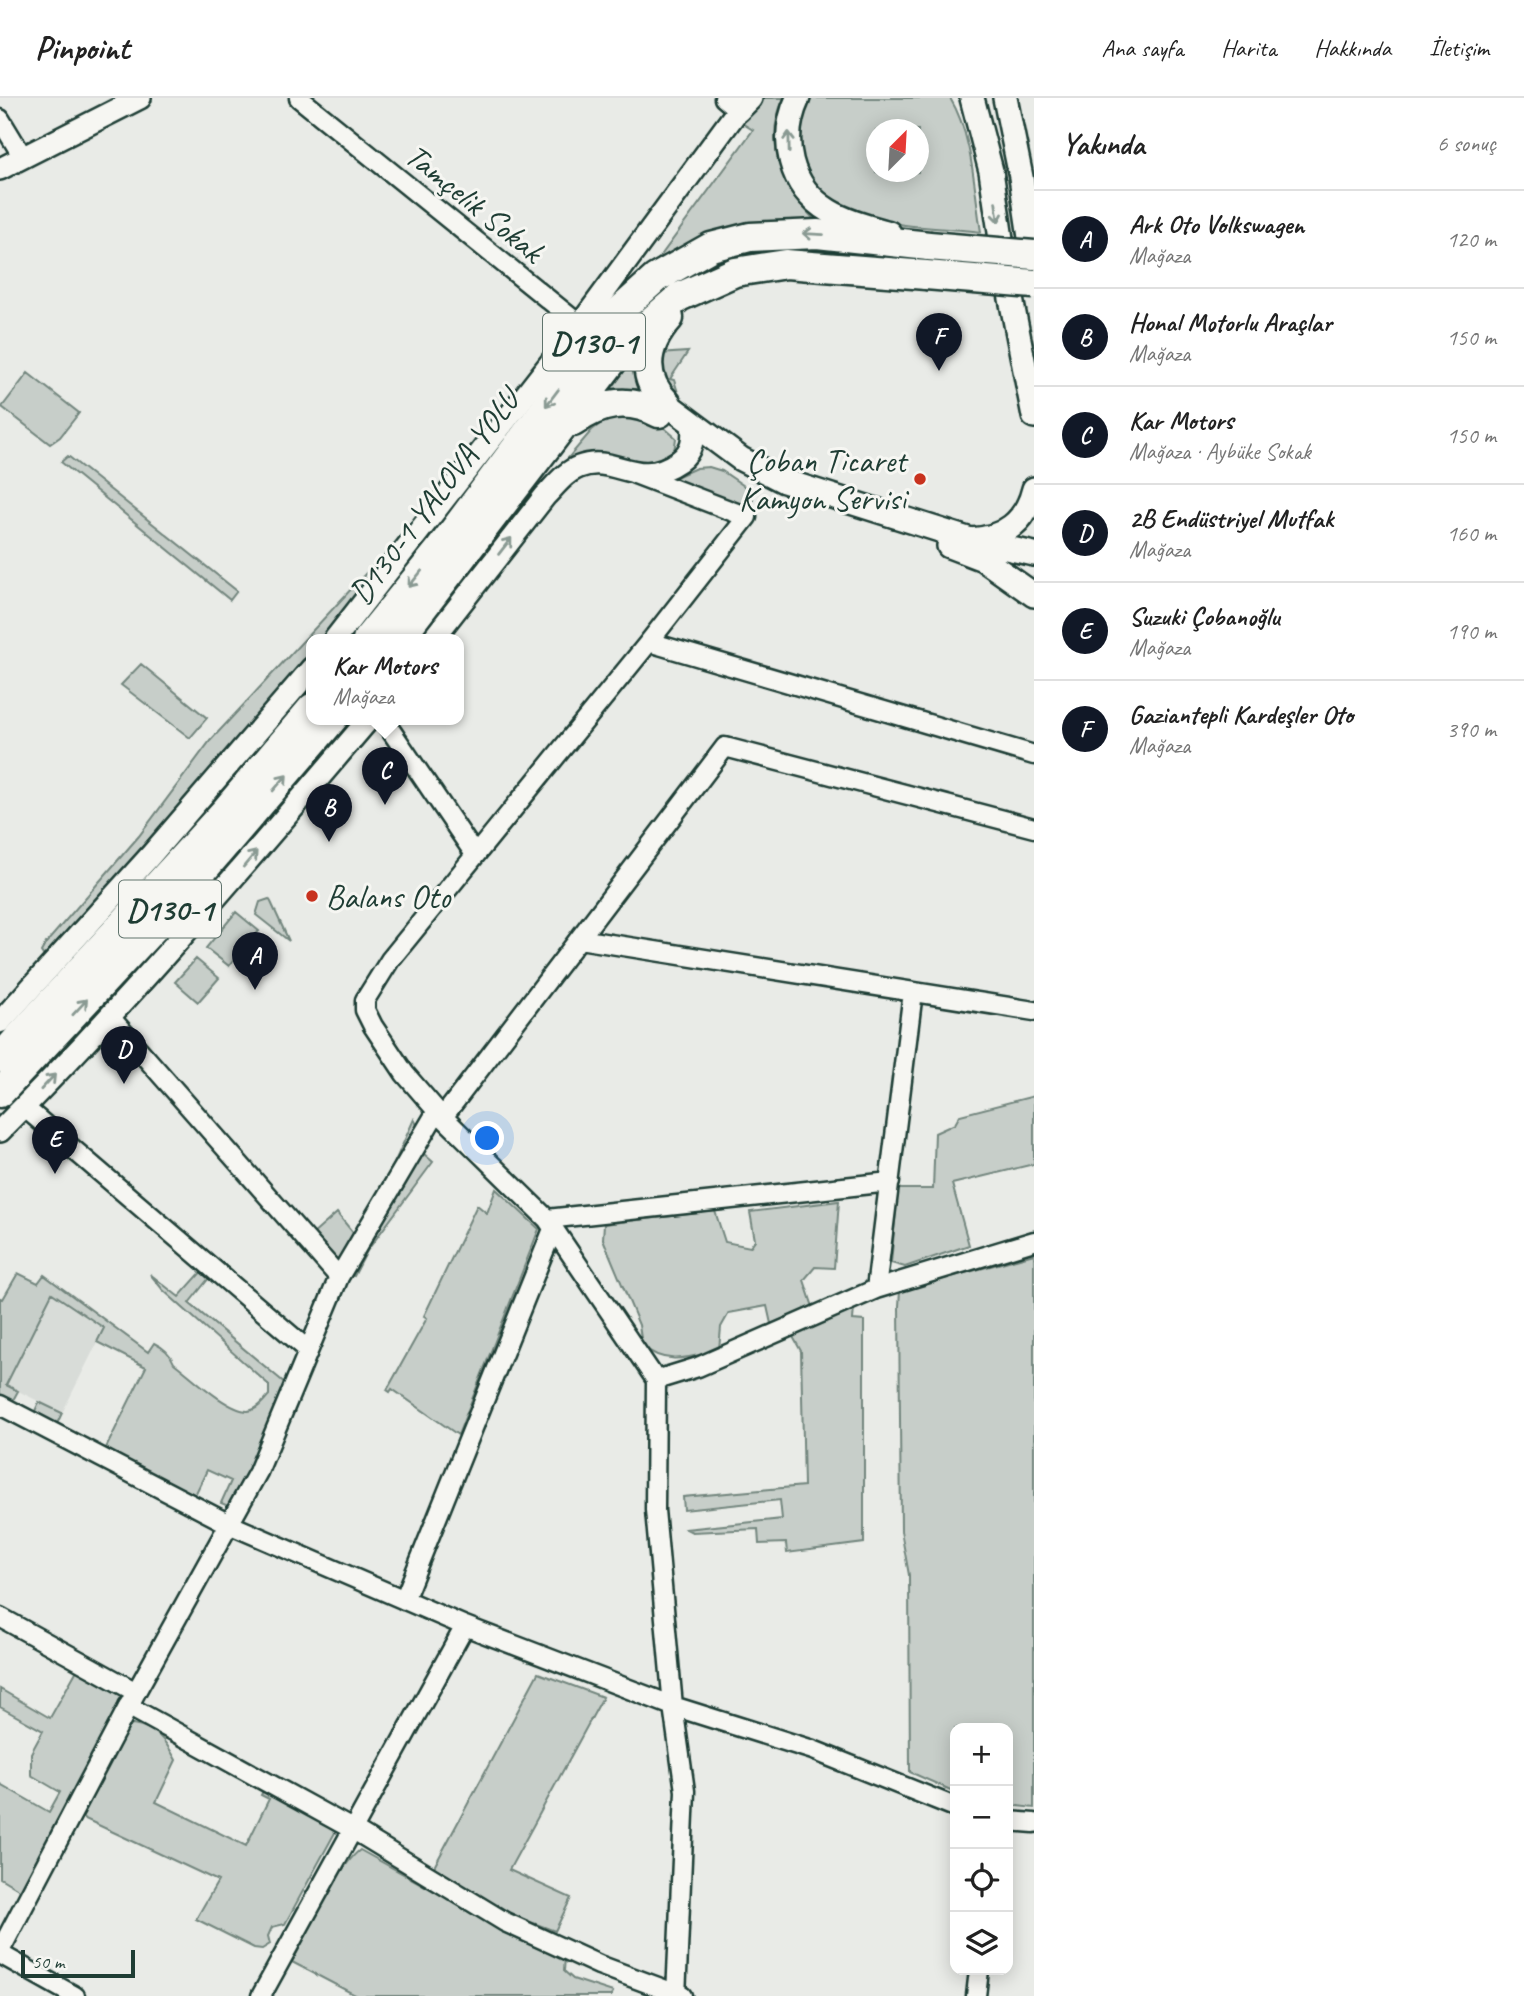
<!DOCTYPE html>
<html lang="tr">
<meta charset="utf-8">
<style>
body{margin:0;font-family:Caveat,sans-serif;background:#f6f6f6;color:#222}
.controls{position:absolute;right:21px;bottom:21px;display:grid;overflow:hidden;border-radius:14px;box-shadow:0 4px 18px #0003}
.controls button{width:63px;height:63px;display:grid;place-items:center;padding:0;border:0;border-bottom:2px solid #e0e0e0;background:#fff;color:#222;font:35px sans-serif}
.compass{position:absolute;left:866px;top:21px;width:63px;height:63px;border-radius:50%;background:#fff;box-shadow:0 4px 18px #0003;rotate:24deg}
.scale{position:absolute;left:21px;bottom:18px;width:114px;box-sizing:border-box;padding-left:7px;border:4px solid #1f3d34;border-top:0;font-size:19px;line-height:24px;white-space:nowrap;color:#1f3d34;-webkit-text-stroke:5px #f6f6f2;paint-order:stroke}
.you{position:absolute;left:488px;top:1041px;width:24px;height:24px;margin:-18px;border:5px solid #fff;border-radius:50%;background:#1a73e8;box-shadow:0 0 0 10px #1a73e833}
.badge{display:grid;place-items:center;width:46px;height:46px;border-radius:50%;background:#111827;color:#fff;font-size:23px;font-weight:700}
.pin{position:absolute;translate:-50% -58px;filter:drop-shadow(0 2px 4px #0008)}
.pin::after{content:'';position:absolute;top:37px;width:24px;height:21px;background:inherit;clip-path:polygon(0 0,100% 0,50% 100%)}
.popup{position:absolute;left:306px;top:536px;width:158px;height:91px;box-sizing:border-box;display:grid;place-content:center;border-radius:14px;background:#fff;filter:drop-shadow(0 2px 5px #0005);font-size:23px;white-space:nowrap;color:#767676}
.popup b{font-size:26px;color:#222}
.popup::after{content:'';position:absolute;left:50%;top:100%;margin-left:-14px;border:14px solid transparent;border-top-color:#fff}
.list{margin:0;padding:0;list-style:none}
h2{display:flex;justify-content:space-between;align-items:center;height:91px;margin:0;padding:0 28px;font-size:30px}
h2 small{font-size:23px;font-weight:400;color:#767676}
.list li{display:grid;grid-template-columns:46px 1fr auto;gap:21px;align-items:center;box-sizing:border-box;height:98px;padding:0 28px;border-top:2px solid #e0e0e0}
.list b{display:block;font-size:26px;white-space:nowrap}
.list p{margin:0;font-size:23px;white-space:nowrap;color:#767676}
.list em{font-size:23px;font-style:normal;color:#767676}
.icon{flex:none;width:38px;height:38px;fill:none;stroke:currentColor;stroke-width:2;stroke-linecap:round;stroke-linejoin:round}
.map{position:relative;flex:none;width:1034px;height:1898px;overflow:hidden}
header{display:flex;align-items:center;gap:42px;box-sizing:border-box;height:98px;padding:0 35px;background:#fff;border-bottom:2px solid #e0e0e0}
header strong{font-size:33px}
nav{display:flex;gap:38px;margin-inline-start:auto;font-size:24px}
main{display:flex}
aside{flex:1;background:#fff}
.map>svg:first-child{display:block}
</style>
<header>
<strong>Pinpoint</strong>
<nav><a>Ana sayfa</a><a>Harita</a><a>Hakkında</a><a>İletişim</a></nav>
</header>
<main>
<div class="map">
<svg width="1034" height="1898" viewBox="0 0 1034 1898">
<rect width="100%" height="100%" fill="#e9ebe7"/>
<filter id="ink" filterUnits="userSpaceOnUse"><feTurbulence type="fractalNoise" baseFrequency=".0143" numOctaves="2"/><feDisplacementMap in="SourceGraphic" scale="14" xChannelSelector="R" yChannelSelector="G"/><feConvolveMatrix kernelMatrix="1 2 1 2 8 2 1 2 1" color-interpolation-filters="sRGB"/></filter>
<g filter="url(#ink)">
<path fill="#d8dcd8" d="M52 1195 104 1231 62 1315 6 1287Z"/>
<path fill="#c7cec9" stroke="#73867e" stroke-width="2" fill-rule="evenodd" d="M759 0H784C762 45 784 93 817 124L654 167 753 32 740 24Z
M808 0H950C973 38 974 91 981 134 925 127 825 133 804 68 800 57 796 43 798 31 800 21 805 10 808 0ZM876 32H918V74H876Z
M688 254 670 281 674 282 680 301 667 294 659 256Z
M637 256 646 297 627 291 610 293Z
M28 275 79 315 60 339 50 346 2 309Z
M614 316 661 327 676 340 674 354C646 373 596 366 563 366L592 332Z
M68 358 237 493 230 502 61 364Z
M709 369 722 373 753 394V402C732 413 700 393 680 386L676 379 696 370Z
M405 440 324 541H312L311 556 300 570 47 857H43L41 854 46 845 139 738 210 643 367 474Z
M141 566 207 620 190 640 121 587Z
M269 801 271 804 289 843 256 817 260 804Z
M236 814 259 833 229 868 206 850Z
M196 861 219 880 198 904 175 884Z
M1034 998V1066L952 1086 969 1147 905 1169 891 1165 898 1091H933L935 1035 955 1026 960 1017Z
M414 1021 419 1031 339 1164 335 1162 312 1137 337 1115 354 1136 393 1068Z
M429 1042 424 1056 433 1064 367 1153 354 1178 350 1177Z
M496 1091 539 1131 458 1337 392 1291 390 1294 387 1292 427 1220 424 1218 477 1107 487 1115Z
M839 1103 834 1170 815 1169 804 1182 813 1209 771 1226 767 1208 729 1215 721 1229 719 1252C690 1259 665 1269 642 1247L639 1227 603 1141 604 1126 715 1113 725 1144 750 1149 755 1142 750 1114Z
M1034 1156V1710L1008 1707V1630H955V1694L910 1674 909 1477 901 1433 899 1208 900 1193Z
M203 1172 209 1180 189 1205 286 1286 233 1410 221 1405 231 1383 207 1372 195 1397 105 1352 146 1269 97 1244 104 1230 52 1195 6 1287 18 1293 12 1304 0 1298V1200L3 1201 18 1175 38 1185 44 1177 148 1254 154 1245C164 1250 170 1255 174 1265 190 1277 227 1313 248 1313 257 1312 264 1303 269 1297V1287L163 1192 150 1176 179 1199Z
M854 1210 853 1222 864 1223V1445L787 1455 786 1445 759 1446 758 1431 692 1434 686 1431 782 1421 780 1402 684 1412 683 1399 804 1388 801 1253 792 1237Z
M39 1304 62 1315 56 1328 35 1313Z
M78 1570 127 1597 25 1795 0 1780V1686L49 1714 60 1694 31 1677V1655L43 1633 0 1609V1591L50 1620Z
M538 1575 603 1599 509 1772 571 1800 555 1833 509 1816 434 1769Z
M133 1626C157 1630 165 1642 176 1662L156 1704 246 1748 269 1701 261 1697 264 1691 337 1731 285 1826 272 1829 268 1838 270 1846 262 1851 254 1850 196 1821 218 1783 81 1719 128 1627Z
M360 1752 472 1814 565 1859 564 1873 573 1881 613 1894 611 1898H357L292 1864C307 1837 338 1768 360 1752Z"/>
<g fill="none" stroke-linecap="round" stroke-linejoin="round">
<defs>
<path id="minor" d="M299 0 580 227
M724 0 738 12
M0 21 23 59
M635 376 747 419 649 544 390 862 365 902V912L373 928 405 976 437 1013 547 1121 656 1282 655 1412 673 1608 685 1693 676 1898
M649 544 1034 657
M383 621 474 755
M579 841 725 649 1034 730
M24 1009 308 1252
M443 1019 579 841 1034 913
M547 1121 890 1084
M339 1179 437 1013
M876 1191 913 894
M656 1282 698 1269 876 1191 1034 1143
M0 1307 231 1427 465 1528 673 1608 813 1652 955 1709
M404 1502 553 1131
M0 1519 136 1594
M128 1608 352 1731 505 1824 599 1867 682 1898
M1008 1723 1034 1725
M0 1853 136 1594 258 1374 339 1179 110 919
M0 1856 75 1898
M261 1898 465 1528
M976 1898 979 1872"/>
<path id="tertiary" d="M0 71 140 0
M335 541 580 227 738 12
M433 541 545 398C555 388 565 374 579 369 616 355 636 393 679 363 693 353 694 340 692 324
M0 924 151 757 312 570
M0 1033C130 903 249 762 369 621"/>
<path id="secondary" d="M798 0C779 41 789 89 829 113 847 124 869 129 889 135
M972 0 991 73 1006 175 1034 318
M1005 0 1021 79 1034 166
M738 12 750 0
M667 306 741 361 784 383 971 442C1004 440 1026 424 1034 391
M979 444 1034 456
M949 448 983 461 1034 497"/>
<path id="trunk" d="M667 306C639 279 645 247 669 220
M573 324C601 304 628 299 659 315
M367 541 440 451 615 217 656 180 711 149 750 139 817 136 929 148
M399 541 628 243 679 199 735 174 786 166 926 177
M0 960 225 713 312 610
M0 995 153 831 333 621"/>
</defs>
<use href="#minor" stroke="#1f3d34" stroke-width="23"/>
<use href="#tertiary" stroke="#1f3d34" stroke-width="26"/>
<use href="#secondary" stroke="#1f3d34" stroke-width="28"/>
<use href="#trunk" stroke="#1f3d34" stroke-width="33"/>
<use href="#minor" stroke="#f6f6f2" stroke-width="18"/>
<use href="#tertiary" stroke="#f6f6f2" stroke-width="21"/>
<use href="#secondary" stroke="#f6f6f2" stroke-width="23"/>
<use href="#trunk" stroke="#f6f6f2" stroke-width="28"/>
<defs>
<path id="trunk-bridge" d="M929 148 1034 157
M926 177 1034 186"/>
</defs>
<use href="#trunk-bridge" stroke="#1f3d34" stroke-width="33" stroke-linecap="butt"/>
<use href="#trunk-bridge" stroke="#f6f6f2" stroke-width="28"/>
</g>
<defs><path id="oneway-shaft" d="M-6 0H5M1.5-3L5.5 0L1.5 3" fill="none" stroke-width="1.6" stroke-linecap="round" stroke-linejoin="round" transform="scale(1.75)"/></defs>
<g stroke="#8a9a93">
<use href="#oneway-shaft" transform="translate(789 44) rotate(-91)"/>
<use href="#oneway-shaft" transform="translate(997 114) rotate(82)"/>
<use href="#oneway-shaft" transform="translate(813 136) rotate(-177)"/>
<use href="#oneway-shaft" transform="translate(552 300) rotate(127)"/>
<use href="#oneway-shaft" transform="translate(505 448) rotate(-52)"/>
<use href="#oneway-shaft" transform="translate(415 481) rotate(129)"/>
<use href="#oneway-shaft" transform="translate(280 685) rotate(-49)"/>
<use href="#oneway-shaft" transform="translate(250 761) rotate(-50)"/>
<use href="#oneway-shaft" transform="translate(80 909) rotate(-47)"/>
<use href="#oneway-shaft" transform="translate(48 984) rotate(-47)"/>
</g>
</g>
<g fill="#c8321e" stroke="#f6f6f2" stroke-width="2.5">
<circle cx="920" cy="381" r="7"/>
<circle cx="312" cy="798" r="7"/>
</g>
<g text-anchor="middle" stroke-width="6" stroke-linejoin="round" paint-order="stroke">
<g fill="#f6f6f2" stroke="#60746d" stroke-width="2">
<rect x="543" y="215.5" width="102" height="57" rx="5"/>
<rect x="119" y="782.5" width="102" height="57" rx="5"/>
</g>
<g font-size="32" font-weight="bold" fill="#1f3d34">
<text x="594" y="255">D130-1</text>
<text x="170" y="822">D130-1</text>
</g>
<g font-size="33" fill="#1f3d34" stroke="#f6f6f2">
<text transform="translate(475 104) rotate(39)" y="12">Tamçelik Sokak</text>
<text transform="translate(433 398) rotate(-53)" y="12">D130-1 YALOVA YOLU</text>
</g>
<g font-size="33" fill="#1f3d34" stroke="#f6f6f2" text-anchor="end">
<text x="906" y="374">Çoban Ticaret<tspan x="906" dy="38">Kamyon Servisi</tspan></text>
<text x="326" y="810" text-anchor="start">Balans Oto</text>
</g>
</g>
</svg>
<div class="controls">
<button>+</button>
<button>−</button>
<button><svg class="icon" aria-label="locate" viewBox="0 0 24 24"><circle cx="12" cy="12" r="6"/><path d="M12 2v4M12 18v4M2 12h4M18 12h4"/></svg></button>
<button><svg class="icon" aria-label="layers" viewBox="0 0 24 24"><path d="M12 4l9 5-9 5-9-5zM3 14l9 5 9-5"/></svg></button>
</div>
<svg class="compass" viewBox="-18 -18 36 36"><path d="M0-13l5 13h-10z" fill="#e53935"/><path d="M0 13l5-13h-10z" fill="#767676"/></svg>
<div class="scale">50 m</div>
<div class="you"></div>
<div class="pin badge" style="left:255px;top:892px">A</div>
<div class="pin badge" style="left:329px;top:744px">B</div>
<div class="pin badge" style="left:385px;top:707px">C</div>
<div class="popup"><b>Kar Motors</b>Mağaza</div>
<div class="pin badge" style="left:124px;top:986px">D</div>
<div class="pin badge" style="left:55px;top:1076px">E</div>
<div class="pin badge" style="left:939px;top:273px">F</div>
</div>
<aside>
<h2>Yakında<small>6 sonuç</small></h2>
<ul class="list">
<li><span class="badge">A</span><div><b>Ark Oto Volkswagen</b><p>Mağaza</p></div><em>120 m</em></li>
<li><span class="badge">B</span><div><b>Honal Motorlu Araçlar</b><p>Mağaza</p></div><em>150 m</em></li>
<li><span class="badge">C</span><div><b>Kar Motors</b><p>Mağaza · Aybüke Sokak</p></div><em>150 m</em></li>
<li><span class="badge">D</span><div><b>2B Endüstriyel Mutfak</b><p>Mağaza</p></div><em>160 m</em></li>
<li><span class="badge">E</span><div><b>Suzuki Çobanoğlu</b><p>Mağaza</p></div><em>190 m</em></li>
<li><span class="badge">F</span><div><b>Gaziantepli Kardeşler Oto</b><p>Mağaza</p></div><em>390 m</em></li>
</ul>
</aside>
</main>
